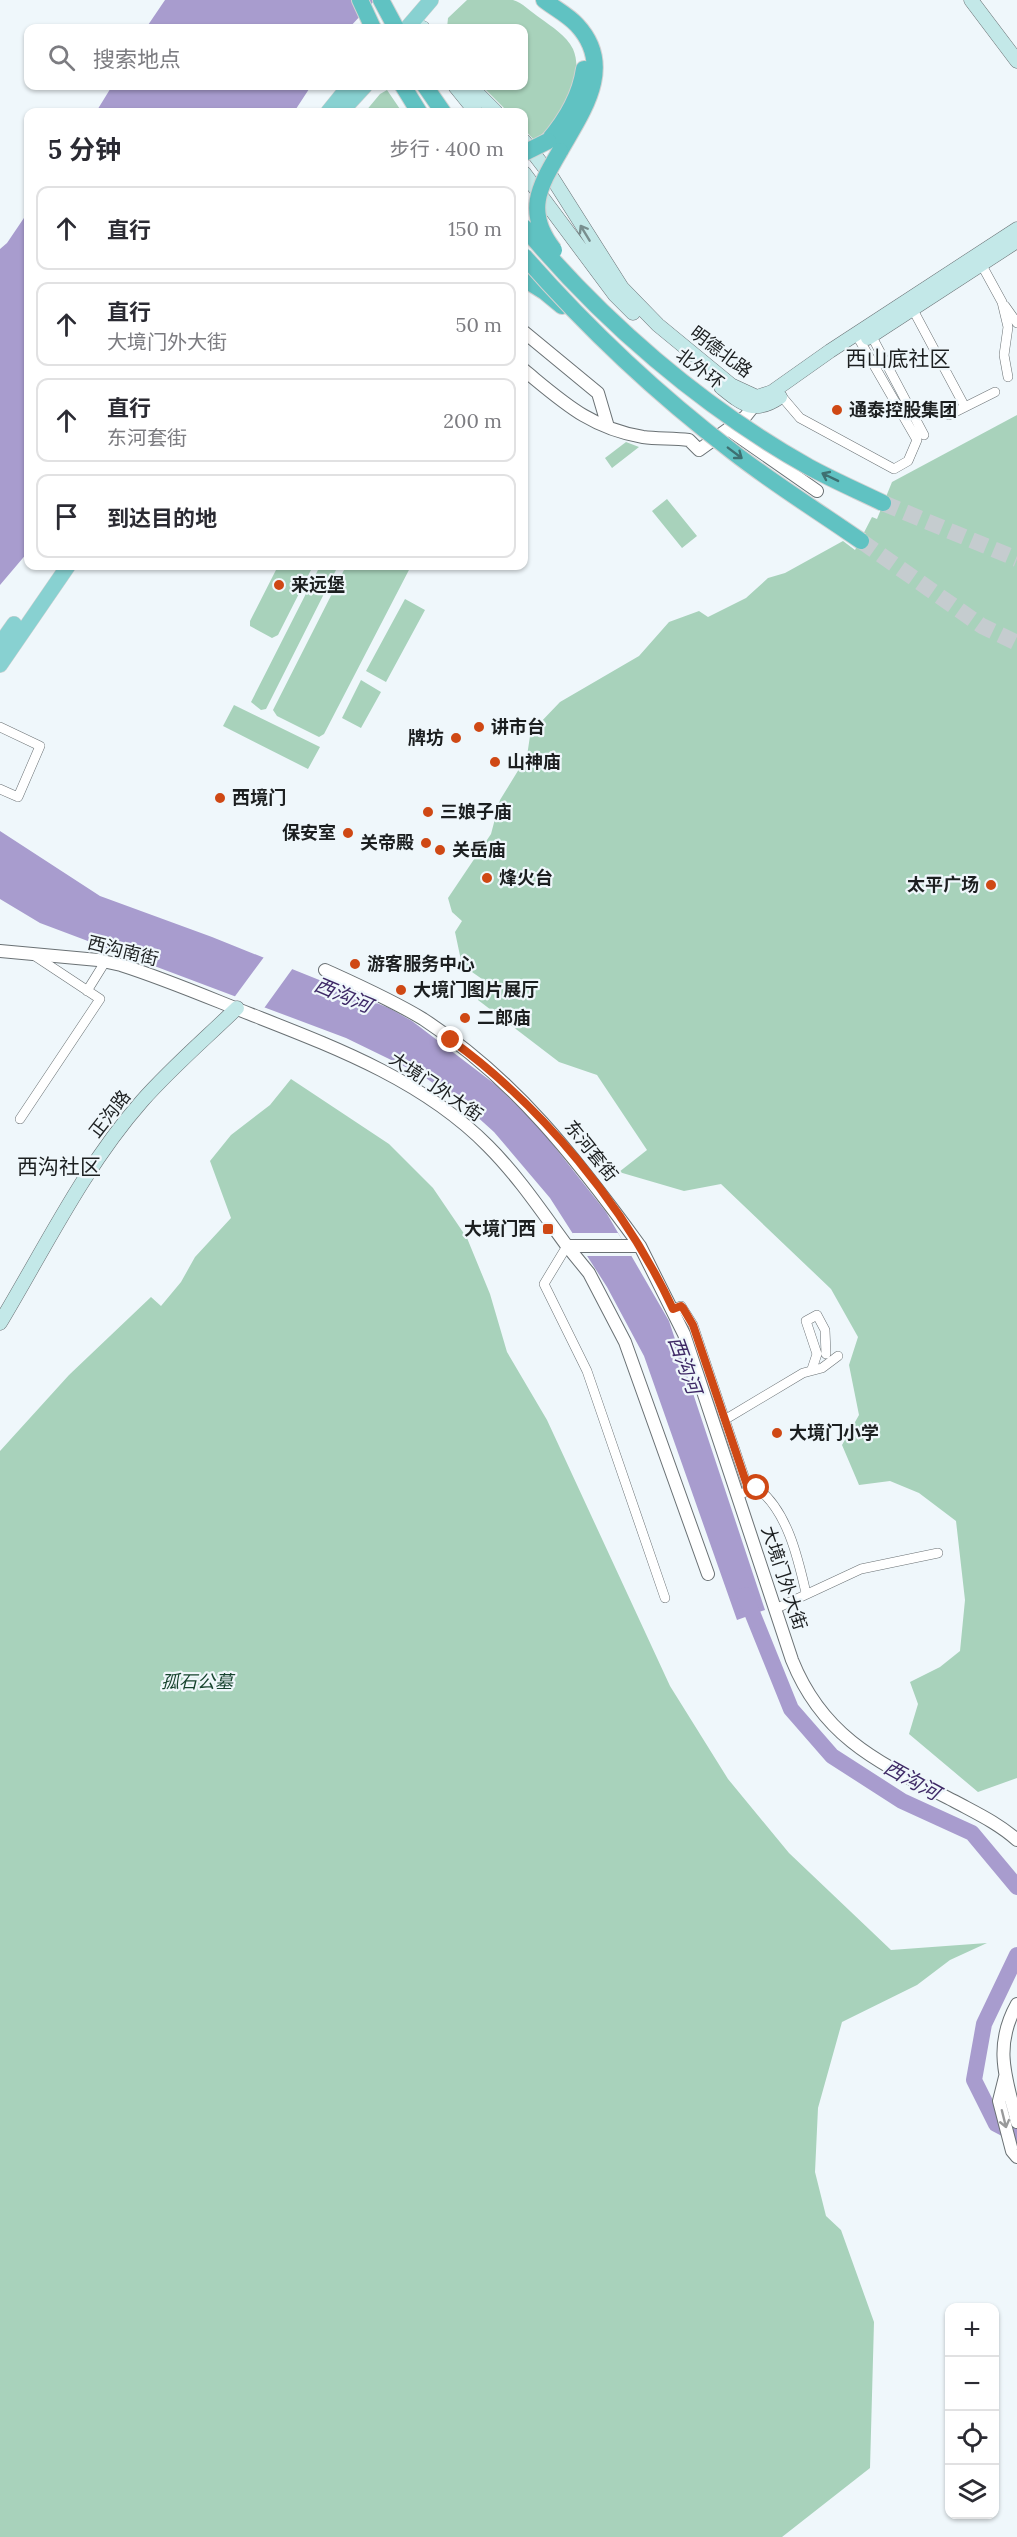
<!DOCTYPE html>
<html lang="zh">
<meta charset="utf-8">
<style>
body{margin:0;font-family:Lora,"Noto Sans SC",serif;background:#f7f7f7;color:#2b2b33}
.controls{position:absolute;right:18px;bottom:18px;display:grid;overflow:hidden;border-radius:12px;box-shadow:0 2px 4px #0004}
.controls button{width:54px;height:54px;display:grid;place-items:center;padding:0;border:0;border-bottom:2px solid #e1e1e2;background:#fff;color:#2b2b33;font:30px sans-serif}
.stop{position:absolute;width:18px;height:18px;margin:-14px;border:4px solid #cf4814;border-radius:50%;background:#fff}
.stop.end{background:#cf4814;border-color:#fff;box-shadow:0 2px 6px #0008}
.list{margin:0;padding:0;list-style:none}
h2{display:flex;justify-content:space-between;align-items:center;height:78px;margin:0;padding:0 24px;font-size:26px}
h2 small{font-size:20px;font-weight:400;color:#7c7c81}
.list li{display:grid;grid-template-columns:39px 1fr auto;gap:18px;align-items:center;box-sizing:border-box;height:84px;margin:0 12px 12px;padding:0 12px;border:2px solid #e1e1e2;border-radius:12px}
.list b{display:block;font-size:22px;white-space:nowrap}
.list p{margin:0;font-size:20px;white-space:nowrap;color:#7c7c81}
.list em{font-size:20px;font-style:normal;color:#7c7c81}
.icon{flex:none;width:33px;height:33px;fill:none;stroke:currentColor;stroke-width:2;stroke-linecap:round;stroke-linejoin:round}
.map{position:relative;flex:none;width:1017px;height:2537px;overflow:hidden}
.search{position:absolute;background:#fff;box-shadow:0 2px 4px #0004;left:24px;top:24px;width:504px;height:66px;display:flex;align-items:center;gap:15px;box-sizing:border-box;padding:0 21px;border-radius:12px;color:#7c7c81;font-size:22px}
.panel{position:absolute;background:#fff;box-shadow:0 2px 4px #0004;left:24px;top:108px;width:504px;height:462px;border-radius:12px}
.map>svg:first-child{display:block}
</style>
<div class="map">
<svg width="1017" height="2537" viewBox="0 0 1017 2537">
<rect width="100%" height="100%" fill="#eff7fb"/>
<path fill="#a8d2bb" d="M467 0C481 0 499 0 513 0 522 2 532 13 540 18 552 27 566 35 573 49 586 79 560 125 534 140L524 129V112H508L482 86H524V28H447L448 18Z
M387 90 402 112H365L380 94Z
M1017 415V1778L978 1792 909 1734 918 1704 910 1682 940 1667 960 1651 965 1600 956 1521 919 1493 890 1481 859 1485 842 1445 859 1415 849 1365 858 1337 831 1289 721 1184 684 1191 619 1172 647 1150 597 1075 559 1062 478 1000 482 979 462 965 455 932 462 921 452 912 448 898 491 834 500 800 527 756 530 736 537 726 560 702 639 656 669 622 699 611 708 617 746 598 768 578 785 573 843 541 855 550 872 517 877 519 892 482Z
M626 442 639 447 612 468 605 458Z
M667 499 697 536 682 548 652 511Z
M278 566H313L278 635 272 638 250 626V621Z
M320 566H338L266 709 261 710 251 702Z
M346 566H411L324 734 319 737 277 716 273 710Z
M405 599 425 610 386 682 366 671Z
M361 680 381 692 361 728 342 718Z
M234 705 320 747 308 769 223 726Z
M291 1079 389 1144 433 1188 467 1238 490 1294 507 1352 547 1420 670 1686 728 1779 789 1853 891 1950 987 1943 950 1960 917 1985 842 2022 818 2108 815 2172 826 2216 841 2230 874 2322 870 2468 782 2537H0V1451L69 1375 151 1297 161 1306 181 1282 195 1257 231 1218 210 1161 231 1135 270 1105Z"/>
<path fill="#a89cce" d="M165 0H375L349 28H146Z
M112 86H311L294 112H96Z
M28 212V552L0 585V249L7 243Z
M0 831 100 896 212 937 389 1008 412 1021 496 1085 539 1127 606 1212 669 1321 765 1610 737 1620 644 1356 607 1287 550 1198 494 1132 463 1104 420 1074 346 1038 40 923 0 899Z"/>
<path fill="#eff7fb" d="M264 957 293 968 262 1011 233 999Z
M572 1233H618L632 1256H586Z"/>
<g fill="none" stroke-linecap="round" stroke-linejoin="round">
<path stroke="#a89cce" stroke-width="16" d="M745 1595 791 1709 832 1756 902 1801 972 1833 1017 1887
M1017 1955 984 2024 974 2080 996 2124 1017 2135"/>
<path stroke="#c5cccf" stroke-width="16" stroke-dasharray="16 8" stroke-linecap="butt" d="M883 503 1017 559
M861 541 982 626 1017 643"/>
<defs>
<path id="minor" d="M979 260 1002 302 1008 327 1004 355 1008 377
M911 306 965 407
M1005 306 1017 323
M869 331 924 435
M777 391 800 418 894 469 908 461 917 440 856 334
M949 415 995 392
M0 727 40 746 18 797 0 789
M87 991 105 962
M20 1119 100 999 32 954
M567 1246 544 1284 587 1371 665 1598
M673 1309 681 1306 693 1325 749 1491 737 1495
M812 1369 817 1354 806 1321 817 1315 825 1330 826 1354
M726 1419 803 1373 822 1368 838 1356
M749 1491 757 1488C787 1510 798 1558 806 1593
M775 1609 861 1569 938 1553"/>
<path id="tertiary" d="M524 332 598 393 608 427
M524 370C563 402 590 428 643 437 657 439 673 438 689 440L699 450 745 417 753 407
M728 429 817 491
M0 951 98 960 121 965C165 979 207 997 250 1014 334 1047 423 1080 488 1146 518 1176 542 1212 567 1246H640L684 1334 792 1660C824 1740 882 1764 954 1801 976 1813 998 1823 1017 1840
M325 970C358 985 392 1000 423 1019 515 1079 576 1158 640 1246
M567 1246 589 1273 625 1342 708 1574
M1017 2004C993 2047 1006 2078 1017 2122
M1005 2077 999 2101 1012 2151 1017 2157"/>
<path id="secondary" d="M971 0 1017 61
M411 24 423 28
M455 86 476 112
M470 86 496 112
M524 141 551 176 622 288 658 325 731 385 757 397 772 392 830 351 1017 229
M524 173 615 295 633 313
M868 338 1017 241
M721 387C742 404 754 415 780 397
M0 1323C45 1248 84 1167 142 1101 171 1068 205 1039 237 1008"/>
<path id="primary" d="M407 28 431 0
M328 112 349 86
M341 112 365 86
M0 644 14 624
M0 665 68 566"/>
<path id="trunk" d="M360 0 373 28
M381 0 396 28
M544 0C554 8 568 15 577 25 616 67 582 112 560 151
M403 86 419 112
M425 86 443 112
M548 141C566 120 580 97 584 69
M524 279 545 292 562 306"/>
</defs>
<use href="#minor" stroke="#6a7174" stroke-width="10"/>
<use href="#tertiary" stroke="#6a7174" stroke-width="14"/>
<use href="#secondary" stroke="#6a7174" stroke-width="15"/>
<use href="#primary" stroke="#d2d2d2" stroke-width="16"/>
<use href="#trunk" stroke="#d2d2d2" stroke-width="18"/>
<use href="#minor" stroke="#fff" stroke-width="9"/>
<use href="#tertiary" stroke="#fff" stroke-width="12"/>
<use href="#secondary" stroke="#c3e8e8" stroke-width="14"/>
<use href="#primary" stroke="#88d1d1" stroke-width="15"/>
<use href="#trunk" stroke="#60c2c2" stroke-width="16"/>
<defs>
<path id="trunk-bridge" d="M524 153 548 141
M524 227C602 321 702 407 809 467 833 480 858 491 883 503
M554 250C524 212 539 187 560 151
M524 256C587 328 657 394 733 452 774 484 818 511 861 541"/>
</defs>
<use href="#trunk-bridge" stroke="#d2d2d2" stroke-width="18" stroke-linecap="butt"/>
<use href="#trunk-bridge" stroke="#60c2c2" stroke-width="16"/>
</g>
<defs><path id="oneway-shaft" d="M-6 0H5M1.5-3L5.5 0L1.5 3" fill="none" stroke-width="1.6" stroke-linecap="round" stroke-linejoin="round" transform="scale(1.5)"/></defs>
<use stroke="#788e8e" href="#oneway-shaft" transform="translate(585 233) rotate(-121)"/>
<g stroke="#3e7071">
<use href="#oneway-shaft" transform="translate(735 453) rotate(37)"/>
<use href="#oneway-shaft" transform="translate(830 477) rotate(-154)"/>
</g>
<use stroke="#999a9b" href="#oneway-shaft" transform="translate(1004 2119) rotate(76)"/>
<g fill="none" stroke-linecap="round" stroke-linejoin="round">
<path stroke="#cf4814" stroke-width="8" d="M451 1040C542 1106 625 1206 673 1309L681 1306 683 1308 693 1325 749 1491 757 1488"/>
</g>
<g fill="#cf4814" stroke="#eff7fb" stroke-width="2">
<circle cx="837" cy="410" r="6"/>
<circle cx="279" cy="585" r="6"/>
<circle cx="479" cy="727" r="6"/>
<circle cx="456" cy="738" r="6"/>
<circle cx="495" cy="762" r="6"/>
<circle cx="220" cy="798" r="6"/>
<circle cx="428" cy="812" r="6"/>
<circle cx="348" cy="833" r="6"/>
<circle cx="426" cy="843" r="6"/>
<circle cx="440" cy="850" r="6"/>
<circle cx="487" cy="878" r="6"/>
<circle cx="991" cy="885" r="6"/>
<circle cx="355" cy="964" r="6"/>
<circle cx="401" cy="990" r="6"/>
<circle cx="465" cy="1018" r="6"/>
<rect x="542" y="1223" width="12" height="12" rx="3"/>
<circle cx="777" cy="1433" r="6"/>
</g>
<g text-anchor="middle" stroke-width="4.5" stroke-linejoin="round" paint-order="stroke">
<g font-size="18" fill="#1c1f20" stroke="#eff7fb">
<text transform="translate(721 352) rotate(37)" y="6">明德北路</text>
<text transform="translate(700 369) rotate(37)" y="6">北外环</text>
<text transform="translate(123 951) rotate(14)" y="6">西沟南街</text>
<text transform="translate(436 1087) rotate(34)" y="6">大境门外大街</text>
<text transform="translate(110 1114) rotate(-52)" y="6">正沟路</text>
<text transform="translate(591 1151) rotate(51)" y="6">东河套街</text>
<text transform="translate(784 1578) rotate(72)" y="6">大境门外大街</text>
</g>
<g font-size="18" font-weight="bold" fill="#1c1f20" stroke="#eff7fb" text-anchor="start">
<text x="849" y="416">通泰控股集团</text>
<text x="291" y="591">来远堡</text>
<text x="491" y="733">讲市台</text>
<text x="444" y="744" text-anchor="end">牌坊</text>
<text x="507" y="768">山神庙</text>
<text x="232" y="804">西境门</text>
<text x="440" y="818">三娘子庙</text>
<text x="336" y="839" text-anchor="end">保安室</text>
<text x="414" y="849" text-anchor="end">关帝殿</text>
<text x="452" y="856">关岳庙</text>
<text x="499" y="884">烽火台</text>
<text x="979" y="891" text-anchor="end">太平广场</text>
<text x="367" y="970">游客服务中心</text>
<text x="413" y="996">大境门图片展厅</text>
<text x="477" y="1024">二郎庙</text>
<text x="536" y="1235" text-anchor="end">大境门西</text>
<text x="789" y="1439">大境门小学</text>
</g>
<g font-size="18" font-style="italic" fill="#17442f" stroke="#eff7fb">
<text x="197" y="1688">孤石公墓</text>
</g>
<g font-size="20" font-style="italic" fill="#3e2966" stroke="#eff7fb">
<text transform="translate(343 995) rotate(23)" y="7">西沟河</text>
<text transform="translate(685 1365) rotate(70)" y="7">西沟河</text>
<text transform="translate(912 1780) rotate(29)" y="7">西沟河</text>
</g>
<g font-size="21" fill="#1c1f20" stroke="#eff7fb">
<text x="898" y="366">西山底社区</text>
<text x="59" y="1174">西沟社区</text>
</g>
</g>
</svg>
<div class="controls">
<button>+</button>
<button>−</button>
<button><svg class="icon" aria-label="locate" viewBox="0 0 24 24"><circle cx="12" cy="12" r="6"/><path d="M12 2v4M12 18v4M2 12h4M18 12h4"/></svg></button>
<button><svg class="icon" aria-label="layers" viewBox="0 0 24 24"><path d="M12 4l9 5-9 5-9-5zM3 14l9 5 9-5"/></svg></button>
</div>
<div class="stop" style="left:757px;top:1488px"></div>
<div class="stop end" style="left:451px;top:1040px"></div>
<div class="search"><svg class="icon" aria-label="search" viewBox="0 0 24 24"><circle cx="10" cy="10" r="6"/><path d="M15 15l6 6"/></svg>搜索地点</div>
<section class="panel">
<h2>5 分钟<small>步行 · 400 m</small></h2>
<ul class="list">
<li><svg class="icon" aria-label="ahead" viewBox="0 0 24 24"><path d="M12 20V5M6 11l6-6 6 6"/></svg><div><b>直行</b></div><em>150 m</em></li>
<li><svg class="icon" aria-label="ahead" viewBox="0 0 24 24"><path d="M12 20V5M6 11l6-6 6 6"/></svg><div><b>直行</b><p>大境门外大街</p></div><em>50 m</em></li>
<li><svg class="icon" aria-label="ahead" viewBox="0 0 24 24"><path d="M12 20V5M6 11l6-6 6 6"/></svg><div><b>直行</b><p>东河套街</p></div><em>200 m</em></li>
<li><svg class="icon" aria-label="arrive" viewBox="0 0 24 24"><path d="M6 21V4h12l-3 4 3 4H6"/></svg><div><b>到达目的地</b></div></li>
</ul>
</section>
</div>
